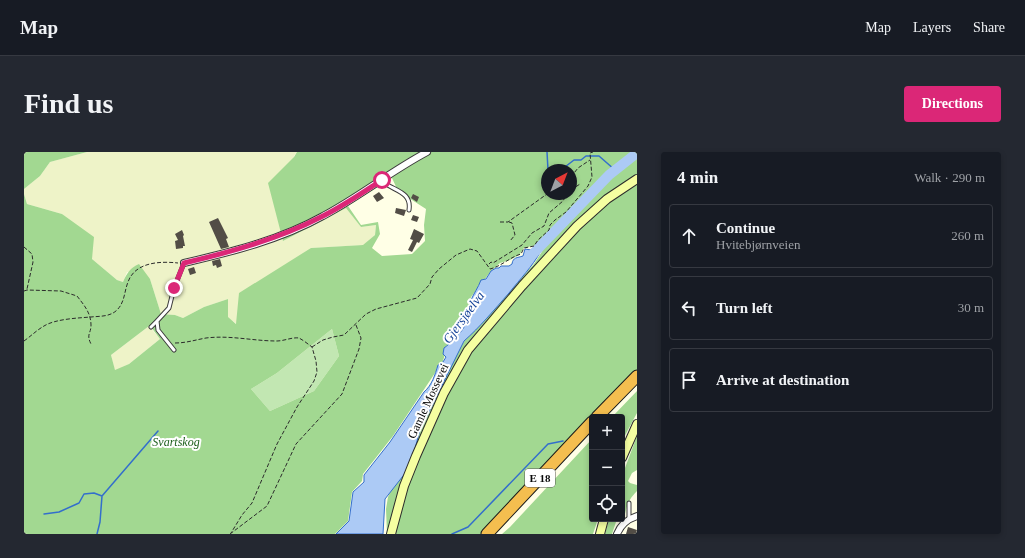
<!DOCTYPE html>
<meta charset="utf-8">
<style>
body{margin:0;font-family:Georgia,serif;background:#242831;color:#f1f3f6}
.controls{position:absolute;right:12px;bottom:12px;display:grid;overflow:hidden;border-radius:4px;box-shadow:0 2px 6px #0003}
.controls button{width:36px;height:36px;display:grid;place-items:center;padding:0;border:0;border-bottom:1px solid #363941;background:#171b24;color:#f1f3f6;font:20px sans-serif}
.compass{position:absolute;left:517px;top:12px;width:36px;height:36px;border-radius:50%;background:#171b24;box-shadow:0 2px 6px #0003;rotate:42deg}
.stop{position:absolute;width:12px;height:12px;margin:-9px;border:3px solid #db2777;border-radius:50%;background:#fff}
.stop.end{background:#db2777;border-color:#fff;box-shadow:0 1px 4px #0008}
.list{margin:0;padding:0;list-style:none}
h2{display:flex;justify-content:space-between;align-items:center;height:52px;margin:0;padding:0 16px;font-size:17px}
h2 small{font-size:13px;font-weight:400;color:#9ea1a6}
.list li{display:grid;grid-template-columns:26px 1fr auto;gap:12px;align-items:center;box-sizing:border-box;height:64px;margin:0 8px 8px;padding:0 8px;border:1px solid #363941;border-radius:4px}
.list b{display:block;font-size:15px;white-space:nowrap}
.list p{margin:0;font-size:13px;white-space:nowrap;color:#9ea1a6}
.list em{font-size:13px;font-style:normal;color:#9ea1a6}
.icon{flex:none;width:22px;height:22px;fill:none;stroke:currentColor;stroke-width:2;stroke-linecap:round;stroke-linejoin:round}
.map{position:relative;flex:none;width:613px;height:382px;overflow:hidden;border-radius:4px}
header{display:flex;align-items:center;gap:24px;box-sizing:border-box;height:56px;padding:0 20px;background:#171b24;border-bottom:1px solid #363941}
header strong{font-size:19px}
nav{display:flex;gap:22px;margin-inline-start:auto;font-size:14px}
.intro{display:flex;align-items:center;justify-content:space-between;box-sizing:border-box;height:96px;padding:0 24px}
h1{margin:0;font-size:28px}
.button{padding:10px 18px;border-radius:4px;background:#db2777;color:#fff;font-size:14px;font-weight:700}
main{display:flex;gap:24px;padding:0 24px}
aside{flex:1;background:#171b24;border-radius:4px;box-shadow:0 2px 6px #0003}
.map>svg:first-child{display:block}
</style>
<header>
<strong>Map</strong>
<nav><a>Map</a><a>Layers</a><a>Share</a></nav>
</header>
<div class="intro"><h1>Find us</h1><a class="button">Directions</a></div>
<main>
<div class="map">
<svg width="613" height="382" viewBox="0 0 613 382">
<rect width="100%" height="100%" fill="#ffffe6"/>
<path fill="#eef3c8" d="M63 0H273L270 4 259 89 323 55 337 75 352 73 351 83 340 93 287 96 213 172 203 165 204 147 180 155 159 166 151 163 137 162 126 127 103 120 99 130 93 128 68 107 38 62 3 52 0 42V37L16 24 26 10Z
M125 174 136 187 105 212 91 219 87 203Z"/>
<path fill="#c2e7b2" d="M308 177 315 204 290 239 246 259 227 237 253 221Z"/>
<path fill="#a2d891" fill-rule="evenodd" d="M0 0H63L26 10 16 24 0 37Z
M273 0H613V222L458 382H363L362 357 364 345 403 256 431 204 441 188 510 112 519 98 512 93 500 96 495 103 486 108 476 111 467 119 447 145 440 172 424 192 419 209 369 284 339 322 338 329 328 340 324 369 311 382H0V42L3 52 38 62 70 85 68 107 93 128 99 130C103 121 106 116 115 112L126 127 137 162 151 163 159 166 180 155 204 147V165L212 172 215 141 287 96 339 93 351 83 352 73 337 75 322 56 259 89 244 31 270 5ZM523 18H547V42H523ZM368 26 374 39 402 57 400 73 401 89 388 102 358 104 348 96 356 82 354 70 337 73 324 54ZM125 174 127 175 136 187 105 212 91 218 87 203ZM308 177 315 204 290 239 246 259 227 237 253 221Z
M613 239V261L598 289V265H588Z
M613 284V318L608 321 604 329 606 331 613 333V339C606 346 603 352 601 362L598 365V324Z
M568 287V367H574L569 382H478L486 375Z
M585 367H596L592 370 588 382H581Z"/>
<path fill="#accaf5" stroke="#336ecc" d="M510 96H515L517 99C508 115 496 127 485 141 470 158 456 175 440 189L396 278 386 315 361 347 359 382H312L325 369 329 340 340 330V323L366 290 400 240C408 233 411 223 414 213L419 210 422 205 419 202 420 196C426 192 439 179 441 173 443 164 444 156 447 148 450 141 454 136 457 128L462 127 467 119 472 116H475L477 114H485L488 112C489 105 493 106 499 104L501 97 507 98Z"/>
<g fill="none" stroke-linecap="round" stroke-linejoin="round">
<path stroke="#336ecc" stroke-width="1.5" d="M523 0 524 18
M537 18 550 8H557L562 4H575L591 18
M20 362 35 360 55 351 60 342 70 341 78 344
M73 382 76 370 78 344 134 279
M428 382 444 375 524 292 539 289"/>
<path stroke="#accaf5" stroke-width="10" d="M505 106 585 23 613 1"/>
</g>
<path fill="#524d46" d="M355 40 360 46 353 50 349 44Z
M389 42 395 45 393 50 387 46Z
M372 56 382 58 380 64 371 61Z
M389 63 395 65 393 70 387 68Z
M194 66 204 86 202 87 205 95 197 97 185 70Z
M390 77 400 82 395 91 393 90 388 100 384 98 389 88 386 87Z
M158 78 160 83 159 84 161 94H159V96L152 97 151 89 154 88 151 82Z
M196 107 198 114 193 116 192 113 189 114 188 109Z
M170 115 172 121 166 123 164 117Z
M604 375 613 378 612 382H602Z"/>
<g fill="none" stroke-linecap="round" stroke-linejoin="round">
<defs>
<path id="lane" d="M358 29C369 39 388 39 385 58
M127 175 133 169
M150 198 134 178 133 169 145 156 150 136 160 111
M605 367V351"/>
<path id="street" d="M160 111C207 100 256 88 299 64 335 45 367 19 403 0
M593 382C597 372 603 367 613 364"/>
<path id="secondary" d="M598 306 613 272
M367 382 380 334 392 304 420 241 444 198 498 134 553 74 583 47 613 27
M576 382 580 367"/>
<path id="highway" d="M573 265 613 224
M463 382 568 270"/>
</defs>
<use href="#lane" stroke="#3c3c3c" stroke-width="5"/>
<use href="#street" stroke="#3c3c3c" stroke-width="8"/>
<use href="#secondary" stroke="#2b2b2b" stroke-width="10"/>
<use href="#highway" stroke="#1a1a1a" stroke-width="13"/>
<path stroke="#2b2b2b" stroke-width="1" stroke-dasharray="4 2" stroke-linecap="butt" d="M0 2 1 0
M547 25 554 16 566 8
M547 38 556 32
M476 70H484L523 42
M485 70 488 71 491 83 486 89
M0 95 8 102 9 110 3 137
M465 112 467 110 469 111 498 93 508 81 520 74 525 61 539 49 543 42
M0 139 3 138 37 139 53 144C60 153 67 161 67 173 67 182 62 182 67 192
M0 189C7 184 13 178 20 174 31 167 54 166 67 165 76 164 86 165 93 158 101 150 100 140 104 130 111 110 136 109 154 111
M151 191C162 191 171 188 182 186 206 183 229 189 253 189 260 189 268 185 275 186 279 188 284 192 288 195L292 209 293 220 290 229 273 255 253 292 228 351 218 363 207 381
M288 195 299 188 309 185 320 183 342 162 352 157 393 146 406 132 408 125 415 117 432 103 446 97 453 99 466 117C478 114 486 105 497 102L500 96 510 94 514 88 525 78 526 73 531 68 542 60 564 34 568 25 566 1 569 0
M206 382 243 354 272 292 318 242 335 197 337 186 332 173"/>
<use href="#lane" stroke="#fff" stroke-width="3"/>
<use href="#street" stroke="#fff" stroke-width="6"/>
<use href="#secondary" stroke="#f5ffa1" stroke-width="8"/>
<use href="#highway" stroke="#f4be4f" stroke-width="11"/>
</g>
<g fill="none" stroke-linecap="round" stroke-linejoin="round">
<path stroke="#db2777" stroke-width="5" d="M150 136 160 111C207 100 254 87 297 65 318 55 338 41 358 28"/>
</g>
<g text-anchor="middle" stroke-width="4" stroke-linejoin="round" paint-order="stroke">
<rect fill="#fff" stroke="#535353" stroke-width="1" x="501" y="317" width="30" height="18" rx="3"/>
<g font-size="11" font-weight="bold" fill="#090909">
<text x="516" y="330">E 18</text>
</g>
<g font-size="12" fill="#090909" stroke="#fff">
<text transform="translate(404 249) rotate(-65)" y="4">Gamle Mossevei</text>
</g>
<g font-size="12" font-style="italic" fill="#1c5f1c" stroke="#fff">
<text x="152" y="294">Svartskog</text>
</g>
<g font-size="13" font-style="italic" fill="#154399" stroke="#fff">
<text transform="translate(439 165) rotate(-54)" y="5">Gjersjøelva</text>
</g>
</g>
</svg>
<div class="controls">
<button>+</button>
<button>−</button>
<button><svg class="icon" aria-label="locate" viewBox="0 0 24 24"><circle cx="12" cy="12" r="6"/><path d="M12 2v4M12 18v4M2 12h4M18 12h4"/></svg></button>
</div>
<svg class="compass" viewBox="-18 -18 36 36"><path d="M0-13l5 13h-10z" fill="#e53935"/><path d="M0 13l5-13h-10z" fill="#9ea1a6"/></svg>
<div class="stop" style="left:358px;top:28px"></div>
<div class="stop end" style="left:150px;top:136px"></div>
</div>
<aside>
<h2>4 min<small>Walk · 290 m</small></h2>
<ul class="list">
<li><svg class="icon" aria-label="ahead" viewBox="0 0 24 24"><path d="M12 20V5M6 11l6-6 6 6"/></svg><div><b>Continue</b><p>Hvitebjørnveien</p></div><em>260 m</em></li>
<li><svg class="icon" aria-label="left" viewBox="0 0 24 24"><path d="M17 20v-9H6M10 6l-5 5 5 5"/></svg><div><b>Turn left</b></div><em>30 m</em></li>
<li><svg class="icon" aria-label="arrive" viewBox="0 0 24 24"><path d="M6 21V4h12l-3 4 3 4H6"/></svg><div><b>Arrive at destination</b></div></li>
</ul>
</aside>
</main>
